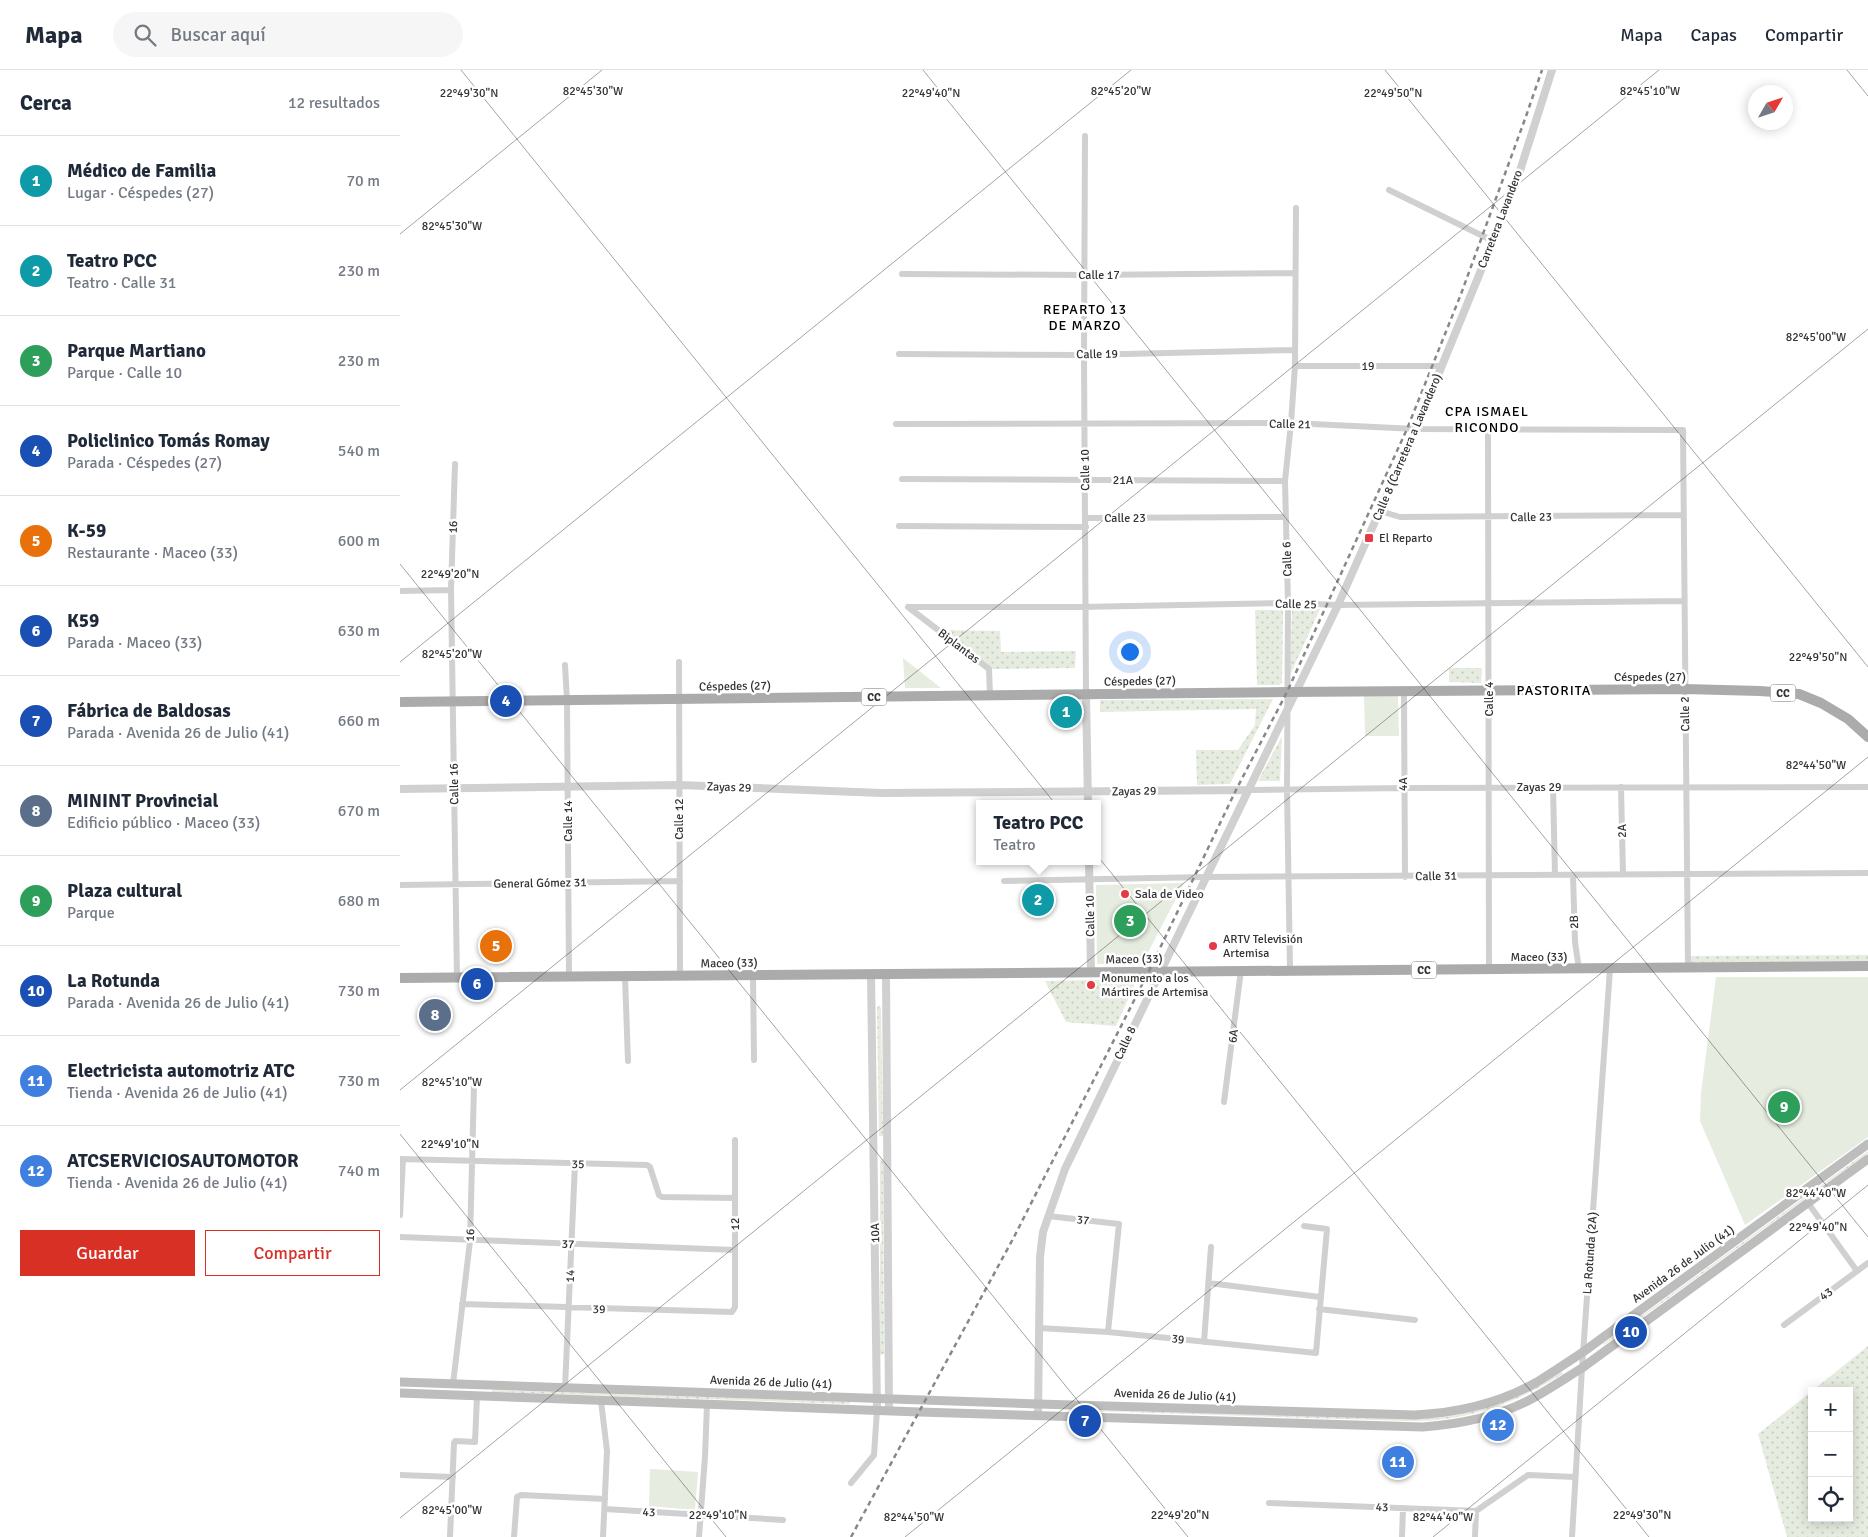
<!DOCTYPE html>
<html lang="es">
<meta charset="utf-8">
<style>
body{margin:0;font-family:Signika,sans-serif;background:#f6f6f7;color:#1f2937}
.controls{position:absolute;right:15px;bottom:15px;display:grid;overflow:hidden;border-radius:0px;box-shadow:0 2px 12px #0003}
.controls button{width:45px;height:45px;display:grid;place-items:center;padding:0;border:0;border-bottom:1px solid #e0e1e3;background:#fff;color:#1f2937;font:25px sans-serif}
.compass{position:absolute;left:1348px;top:15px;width:45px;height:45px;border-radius:50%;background:#fff;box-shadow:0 2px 12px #0003;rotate:51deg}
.you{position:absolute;left:729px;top:581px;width:18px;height:18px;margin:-12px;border:4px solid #fff;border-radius:50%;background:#1a73e8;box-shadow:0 0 0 8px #1a73e833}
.badge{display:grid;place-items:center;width:32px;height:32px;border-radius:50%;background:#d93025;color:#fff;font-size:16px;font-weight:700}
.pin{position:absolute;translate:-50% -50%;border:2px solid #fff;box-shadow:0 1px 5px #0006}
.popup{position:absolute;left:576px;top:730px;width:125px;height:65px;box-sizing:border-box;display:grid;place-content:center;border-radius:0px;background:#fff;filter:drop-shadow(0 1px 4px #0005);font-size:16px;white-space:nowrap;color:#747a83}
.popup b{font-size:19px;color:#1f2937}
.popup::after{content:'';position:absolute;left:50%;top:100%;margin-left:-10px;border:10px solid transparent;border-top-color:#fff}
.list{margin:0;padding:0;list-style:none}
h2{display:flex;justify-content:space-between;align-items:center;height:65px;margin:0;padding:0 20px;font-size:21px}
h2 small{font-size:16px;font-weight:400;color:#747a83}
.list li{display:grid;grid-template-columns:32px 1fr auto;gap:15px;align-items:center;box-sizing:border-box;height:90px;padding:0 20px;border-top:1px solid #e0e1e3}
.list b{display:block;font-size:19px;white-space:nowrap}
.list p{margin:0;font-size:16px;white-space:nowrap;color:#747a83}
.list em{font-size:16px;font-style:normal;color:#747a83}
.actions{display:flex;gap:10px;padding:15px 20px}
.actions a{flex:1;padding:11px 0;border:1px solid #d93025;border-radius:0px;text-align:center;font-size:18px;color:#d93025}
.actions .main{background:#d93025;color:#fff}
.icon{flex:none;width:28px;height:28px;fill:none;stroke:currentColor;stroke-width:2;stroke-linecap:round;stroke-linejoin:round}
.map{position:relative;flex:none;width:1468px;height:1467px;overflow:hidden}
header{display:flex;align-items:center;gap:30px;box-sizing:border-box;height:70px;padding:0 25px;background:#fff;border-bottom:1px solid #e0e1e3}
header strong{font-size:24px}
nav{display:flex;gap:28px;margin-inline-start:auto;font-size:18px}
.search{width:350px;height:45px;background:#f6f6f7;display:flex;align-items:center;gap:12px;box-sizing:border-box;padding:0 18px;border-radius:28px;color:#747a83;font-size:19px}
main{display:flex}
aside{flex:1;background:#fff}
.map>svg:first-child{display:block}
</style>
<header>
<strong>Mapa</strong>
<div class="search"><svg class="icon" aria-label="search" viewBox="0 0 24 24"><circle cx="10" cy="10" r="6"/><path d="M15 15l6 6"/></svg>Buscar aquí</div>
<nav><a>Mapa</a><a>Capas</a><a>Compartir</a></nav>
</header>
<main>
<aside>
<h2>Cerca<small>12 resultados</small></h2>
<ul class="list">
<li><span class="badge" style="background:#0f9aa8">1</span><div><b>Médico de Familia</b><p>Lugar · Céspedes (27)</p></div><em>70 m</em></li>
<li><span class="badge" style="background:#0f9aa8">2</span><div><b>Teatro PCC</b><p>Teatro · Calle 31</p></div><em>230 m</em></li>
<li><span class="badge" style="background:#2e9e5b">3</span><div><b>Parque Martiano</b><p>Parque · Calle 10</p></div><em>230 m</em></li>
<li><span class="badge" style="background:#1a4fb4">4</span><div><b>Policlinico Tomás Romay</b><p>Parada · Céspedes (27)</p></div><em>540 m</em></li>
<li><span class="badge" style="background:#e8710a">5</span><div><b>K-59</b><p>Restaurante · Maceo (33)</p></div><em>600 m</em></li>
<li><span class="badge" style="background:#1a4fb4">6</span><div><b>K59</b><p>Parada · Maceo (33)</p></div><em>630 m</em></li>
<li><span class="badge" style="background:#1a4fb4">7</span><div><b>Fábrica de Baldosas</b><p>Parada · Avenida 26 de Julio (41)</p></div><em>660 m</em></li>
<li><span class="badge" style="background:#5c6f8a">8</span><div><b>MININT Provincial</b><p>Edificio público · Maceo (33)</p></div><em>670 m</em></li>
<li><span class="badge" style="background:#2e9e5b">9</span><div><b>Plaza cultural</b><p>Parque</p></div><em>680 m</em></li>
<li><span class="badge" style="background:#1a4fb4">10</span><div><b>La Rotunda</b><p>Parada · Avenida 26 de Julio (41)</p></div><em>730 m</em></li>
<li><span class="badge" style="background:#3f7fe0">11</span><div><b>Electricista automotriz ATC</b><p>Tienda · Avenida 26 de Julio (41)</p></div><em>730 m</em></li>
<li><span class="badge" style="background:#3f7fe0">12</span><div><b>ATCSERVICIOSAUTOMOTOR</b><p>Tienda · Avenida 26 de Julio (41)</p></div><em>740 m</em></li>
</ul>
<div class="actions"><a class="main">Guardar</a><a>Compartir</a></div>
</aside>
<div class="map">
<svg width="1468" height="1467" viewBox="0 0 1468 1467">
<defs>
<pattern id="grass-dots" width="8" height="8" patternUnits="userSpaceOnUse" patternTransform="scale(1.25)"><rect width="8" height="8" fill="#e6ecdf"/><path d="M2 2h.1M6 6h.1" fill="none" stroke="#c6cbc0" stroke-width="1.8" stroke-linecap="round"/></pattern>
</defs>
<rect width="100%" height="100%" fill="#fff"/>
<path fill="url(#grass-dots)" d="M920 539 890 605 892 540Z
M855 540H883L882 613 879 615H857Z
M541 560 600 561 601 582 676 581 675 598 591 599Z
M1049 598H1082L1081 613 1049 612Z
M873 629 830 714 797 715 796 680H838L855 655 856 639 700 642V630Z
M882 666 880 711H858Z
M1468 885V891L1290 893V886Z
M737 909 716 956 666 952 645 911Z
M479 935 481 938 483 1066H479L477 938Z
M1468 1081V1083L1204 1275 1203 1274Z
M483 1089 484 1284 480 1285V1090Z
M1468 1276V1467H1387L1358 1364 1412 1321V1448H1449V1321H1412Z
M1161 1302 1163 1304C1111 1335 1069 1351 1007 1351L662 1340 1038 1348C1083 1342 1122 1326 1161 1302Z
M93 1320 450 1332V1334L92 1322Z"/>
<path fill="#e6ecdf" d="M503 588 541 618H505Z
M964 626H998L999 666H965Z
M784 813 742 894H697L696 815Z
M1316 907H1468V1067L1345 1155 1300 1051 1301 1023Z
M250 1399 298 1402 295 1440 249 1436Z"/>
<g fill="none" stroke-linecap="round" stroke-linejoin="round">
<path stroke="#d0d0d0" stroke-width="6" d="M685 66 684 285 686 624
M989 120 1093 171
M502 204 685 205 895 203
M499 284 684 285 895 280
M895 296H1041
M496 354 891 353 1016 359 1283 360 1288 899
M1088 359 1089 900
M55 394 51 520 57 909
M502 409 885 411
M980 441 1000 447 1283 445
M686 448 885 447
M499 456 686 457
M0 521 51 520
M508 537H680L888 533 938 535 1284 531
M508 537 589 599 590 625
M279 592 280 906
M165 595 167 630 169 907
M1004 621 1005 807
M1153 717 1155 805
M1221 717 1223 805
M847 720 1003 718 1468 717
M1173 805 1175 872 1179 899
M604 811 806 807 1468 803
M0 815 280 811
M890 900 887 720 888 533 885 411 891 353 895 296 896 138
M353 905 354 990
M225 907 228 991
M824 1032 841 900
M0 1089 247 1095 250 1097 259 1125 262 1127 335 1128
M1408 1133 1457 1201
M0 1145 3 1089
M648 1146 719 1154 708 1262
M0 1167 335 1180
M809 1213 920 1227
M62 1234 332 1242 335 1237V1070
M919 1239 1015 1250
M1384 1255 1468 1193
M639 1258 708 1262 916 1283 927 1159 904 1156
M804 1272 811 1177
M53 1314 70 1171 74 1016
M165 1318 175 1094
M201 1331 207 1381 203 1467
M0 1405 53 1407
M451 1413 474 1385 477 1340
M869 1433 1076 1441 1128 1405 1175 1407
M205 1439 383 1450
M50 1467 54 1373 55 1371 75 1372 77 1326
M114 1467 117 1427 121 1425 205 1429
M299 1467 305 1387 307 1334
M1002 1467 1003 1438
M1075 1467 1076 1441
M1172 1467 1182 1298 1210 899"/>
<path stroke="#d0d0d0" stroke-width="8" d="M686 624 688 734
M0 719 279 715 481 723 847 720
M689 791 691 902
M471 904 477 1340
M486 904 489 1341
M638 1346 640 1187 643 1162 665 1099 938 535 1016 359 1093 171 1118 107 1152 0"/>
<path stroke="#bdbdbd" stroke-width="9" d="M0 1312 638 1334 1015 1345C1058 1343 1100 1333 1137 1312 1153 1302 1168 1292 1183 1282L1468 1074
M0 1323 519 1342 1023 1357C1061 1354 1101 1346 1135 1327 1151 1318 1166 1308 1182 1298L1468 1089"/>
<path stroke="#ababab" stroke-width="10" d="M0 632 887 622 1285 619 1360 621 1399 624 1421 633 1448 649 1468 667
M0 908 1468 896"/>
<path stroke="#888" stroke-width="2.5" stroke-dasharray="5 4" stroke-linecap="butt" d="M451 1467 614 1167 749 901 836 720 887 622 1007 359 1061 224 1125 49 1142 0"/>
</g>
<path fill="none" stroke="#333" stroke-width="1" stroke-opacity="0.45" d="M61 0 1249 1467M523 0 1468 1167M985 0 1468 597M1447 0 1468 26M0 164 202 0M0 494 788 1467M0 592 731 0M0 1020 1259 0M0 1064 326 1467M0 1448 1468 259M505 1467 1468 687M1033 1467 1468 1115"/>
<g fill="#e63946" stroke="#fff" stroke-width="2">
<rect x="964" y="463" width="10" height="10" rx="2.5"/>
<circle cx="725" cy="824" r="5"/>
<circle cx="813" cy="876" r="5"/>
<circle cx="691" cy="915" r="5"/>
</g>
<g text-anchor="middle" stroke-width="5" stroke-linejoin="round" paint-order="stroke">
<g fill="#fff" stroke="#707070" stroke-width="1">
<rect x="1370.5" y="614.5" width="25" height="17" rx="4"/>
<rect x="461.5" y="618.5" width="25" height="17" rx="4"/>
<rect x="1011.5" y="891.5" width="25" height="17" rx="4"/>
</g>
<g font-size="11" font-weight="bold" fill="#333">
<text x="1383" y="627">CC</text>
<text x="474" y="631">CC</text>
<text x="1024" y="904">CC</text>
</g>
<g font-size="12" fill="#333" stroke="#fff">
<text transform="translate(1100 149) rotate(-69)" y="4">Carretera Lavandero</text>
<text x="699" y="209">Calle 17</text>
<text transform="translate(697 284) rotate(-1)" y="4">Calle 19</text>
<text x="968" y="300">19</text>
<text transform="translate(890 354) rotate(1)" y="4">Calle 21</text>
<text transform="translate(1007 377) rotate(-67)" y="4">Calle 8 (Carretera a Lavandero)</text>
<text transform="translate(685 400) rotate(-91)" y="4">Calle 10</text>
<text x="723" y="414">21A</text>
<text transform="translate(1131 447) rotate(-1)" y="4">Calle 23</text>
<text x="725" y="452">Calle 23</text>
<text transform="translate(53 457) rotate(-88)" y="4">16</text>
<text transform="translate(887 489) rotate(-92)" y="4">Calle 6</text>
<text transform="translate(896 534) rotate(1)" y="4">Calle 25</text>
<text transform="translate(559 576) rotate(37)" y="4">Biplantas</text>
<text x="1250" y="611">Céspedes (27)</text>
<text transform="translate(740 611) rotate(-1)" y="4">Céspedes (27)</text>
<text transform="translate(335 616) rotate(-1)" y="4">Céspedes (27)</text>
<text transform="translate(1089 629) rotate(-90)" y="4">Calle 4</text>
<text transform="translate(1285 644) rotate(-91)" y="4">Calle 2</text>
<text transform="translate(54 714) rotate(-91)" y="4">Calle 16</text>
<text transform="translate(1003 714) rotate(-90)" y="4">4A</text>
<text transform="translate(329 717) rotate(2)" y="4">Zayas 29</text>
<text x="1139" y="721">Zayas 29</text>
<text transform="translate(734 721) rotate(-1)" y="4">Zayas 29</text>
<text transform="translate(279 749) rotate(-90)" y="4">Calle 12</text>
<text transform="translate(168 751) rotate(-90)" y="4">Calle 14</text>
<text transform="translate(1222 761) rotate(-91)" y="4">2A</text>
<text transform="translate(1036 806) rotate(-1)" y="4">Calle 31</text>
<text transform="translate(140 813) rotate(-1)" y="4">General Gómez 31</text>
<text transform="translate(690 846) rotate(-91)" y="4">Calle 10</text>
<text transform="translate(1174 852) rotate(-92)" y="4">2B</text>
<text x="1139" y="891">Maceo (33)</text>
<text transform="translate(734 889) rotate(-1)" y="4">Maceo (33)</text>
<text transform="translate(329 893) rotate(-1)" y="4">Maceo (33)</text>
<text transform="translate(833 966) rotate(-83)" y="4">6A</text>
<text transform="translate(725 973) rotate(-65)" y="4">Calle 8</text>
<text transform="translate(178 1094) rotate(1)" y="4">35</text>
<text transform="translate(683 1150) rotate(6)" y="4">37</text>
<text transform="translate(335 1154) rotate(-90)" y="4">12</text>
<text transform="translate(475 1163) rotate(-91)" y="4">10A</text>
<text transform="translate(70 1165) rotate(-87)" y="4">16</text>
<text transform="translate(168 1174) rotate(2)" y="4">37</text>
<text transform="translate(1190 1183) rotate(-86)" y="4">La Rotunda (2A)</text>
<text transform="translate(1283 1194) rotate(-36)" y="4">Avenida 26 de Julio (41)</text>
<text transform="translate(170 1206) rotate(-87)" y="4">14</text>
<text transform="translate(1426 1224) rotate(-37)" y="4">43</text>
<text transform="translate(199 1239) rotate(1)" y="4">39</text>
<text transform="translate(778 1269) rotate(6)" y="4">39</text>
<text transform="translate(371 1312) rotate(2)" y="4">Avenida 26 de Julio (41)</text>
<text transform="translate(775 1325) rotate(2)" y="4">Avenida 26 de Julio (41)</text>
<text transform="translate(982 1437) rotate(2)" y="4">43</text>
<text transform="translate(249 1442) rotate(3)" y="4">43</text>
</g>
<g font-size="12" fill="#333" stroke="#fff" text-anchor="start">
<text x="979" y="472">El Reparto</text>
<text x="735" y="828">Sala de Video</text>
<text x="823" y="873">ARTV Televisión<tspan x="823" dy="14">Artemisa</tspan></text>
<text x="701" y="912">Monumento a los<tspan x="701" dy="14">Mártires de Artemisa</tspan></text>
</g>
<g font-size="14" letter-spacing="1" fill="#000" stroke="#fff">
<text x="685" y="244">REPARTO 13<tspan x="685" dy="16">DE MARZO</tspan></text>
<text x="1087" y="346">CPA ISMAEL<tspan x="1087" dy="16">RICONDO</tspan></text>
<text x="1154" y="625">PASTORITA</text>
</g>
</g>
<g font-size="12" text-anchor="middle" fill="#333" stroke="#fff" stroke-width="5" stroke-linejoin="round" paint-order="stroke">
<text x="721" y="25">82°45'20"W</text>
<text x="1250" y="25">82°45'10"W</text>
<text x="193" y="25">82°45'30"W</text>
<text x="69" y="27">22°49'30"N</text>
<text x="531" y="27">22°49'40"N</text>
<text x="993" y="27">22°49'50"N</text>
<text x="52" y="160">82°45'30"W</text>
<text x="1416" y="271">82°45'00"W</text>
<text x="50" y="508">22°49'20"N</text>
<text x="52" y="588">82°45'20"W</text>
<text x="1418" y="591">22°49'50"N</text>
<text x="1416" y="699">82°44'50"W</text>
<text x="52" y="1016">82°45'10"W</text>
<text x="50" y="1078">22°49'10"N</text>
<text x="1416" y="1127">82°44'40"W</text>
<text x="1418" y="1161">22°49'40"N</text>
<text x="52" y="1444">82°45'00"W</text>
<text x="318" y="1449">22°49'10"N</text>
<text x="780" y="1449">22°49'20"N</text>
<text x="1242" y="1449">22°49'30"N</text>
<text x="514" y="1451">82°44'50"W</text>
<text x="1043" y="1451">82°44'40"W</text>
</g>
</svg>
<div class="controls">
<button>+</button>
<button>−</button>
<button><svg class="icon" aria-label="locate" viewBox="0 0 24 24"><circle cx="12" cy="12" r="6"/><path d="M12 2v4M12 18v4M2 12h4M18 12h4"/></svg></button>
</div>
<svg class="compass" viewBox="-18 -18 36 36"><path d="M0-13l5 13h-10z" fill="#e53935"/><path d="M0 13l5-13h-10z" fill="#747a83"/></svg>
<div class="you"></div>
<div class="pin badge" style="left:666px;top:642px;background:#0f9aa8">1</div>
<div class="pin badge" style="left:638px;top:830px;background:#0f9aa8">2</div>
<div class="popup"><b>Teatro PCC</b>Teatro</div>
<div class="pin badge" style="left:730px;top:851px;background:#2e9e5b">3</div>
<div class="pin badge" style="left:106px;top:631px;background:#1a4fb4">4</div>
<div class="pin badge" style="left:96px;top:876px;background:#e8710a">5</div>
<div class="pin badge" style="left:77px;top:914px;background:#1a4fb4">6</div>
<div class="pin badge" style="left:685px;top:1351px;background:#1a4fb4">7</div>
<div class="pin badge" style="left:35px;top:945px;background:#5c6f8a">8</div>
<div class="pin badge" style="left:1384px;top:1037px;background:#2e9e5b">9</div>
<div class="pin badge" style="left:1231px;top:1262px;background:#1a4fb4">10</div>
<div class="pin badge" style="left:998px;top:1392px;background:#3f7fe0">11</div>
<div class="pin badge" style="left:1098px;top:1355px;background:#3f7fe0">12</div>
</div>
</main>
